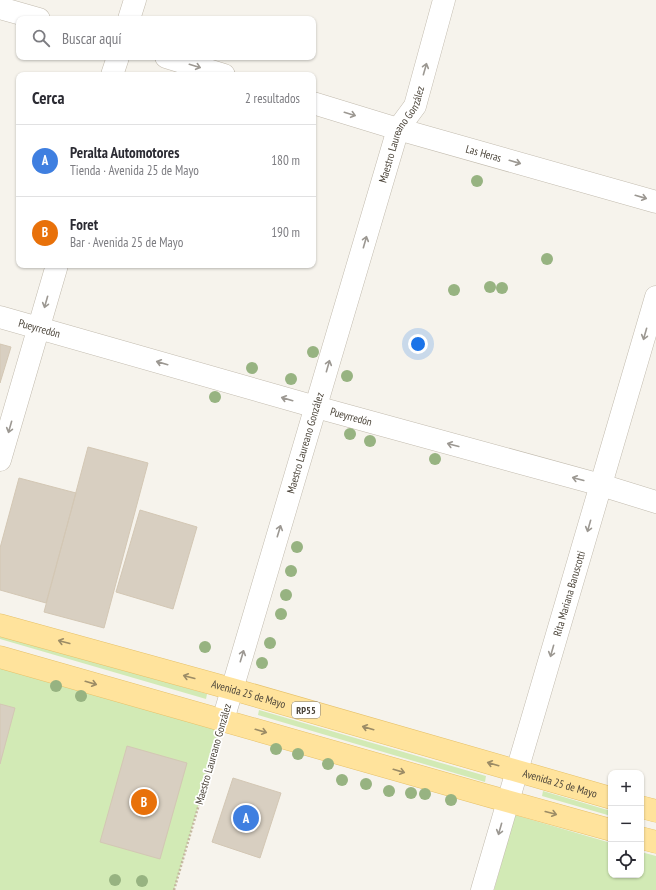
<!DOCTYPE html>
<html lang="es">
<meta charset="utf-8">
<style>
body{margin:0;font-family:"PT Sans Narrow",sans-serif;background:#f7f7f7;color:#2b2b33}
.controls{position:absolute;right:12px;bottom:12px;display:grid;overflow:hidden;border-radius:8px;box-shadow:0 1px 3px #0004}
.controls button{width:36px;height:36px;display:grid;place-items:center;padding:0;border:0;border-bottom:1px solid #e1e1e2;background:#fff;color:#2b2b33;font:20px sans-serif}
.you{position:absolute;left:418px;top:344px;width:14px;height:14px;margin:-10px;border:3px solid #fff;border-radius:50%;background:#1a73e8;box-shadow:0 0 0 6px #1a73e833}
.badge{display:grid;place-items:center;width:26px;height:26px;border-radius:50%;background:#1a73e8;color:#fff;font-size:13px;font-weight:700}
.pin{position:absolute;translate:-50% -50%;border:2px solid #fff;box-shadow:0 1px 4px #0006}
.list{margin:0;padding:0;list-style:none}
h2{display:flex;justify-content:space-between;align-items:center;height:52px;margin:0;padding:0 16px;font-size:17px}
h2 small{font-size:13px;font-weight:400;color:#7c7c81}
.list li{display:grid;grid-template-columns:26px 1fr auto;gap:12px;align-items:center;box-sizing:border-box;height:72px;padding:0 16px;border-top:1px solid #e1e1e2}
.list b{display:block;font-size:15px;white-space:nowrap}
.list p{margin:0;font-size:13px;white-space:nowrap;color:#7c7c81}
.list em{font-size:13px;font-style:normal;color:#7c7c81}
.icon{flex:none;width:22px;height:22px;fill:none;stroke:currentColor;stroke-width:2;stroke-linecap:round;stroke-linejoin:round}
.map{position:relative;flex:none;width:656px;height:890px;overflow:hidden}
.search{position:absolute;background:#fff;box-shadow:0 1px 3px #0004;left:16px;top:16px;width:300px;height:44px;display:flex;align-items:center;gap:10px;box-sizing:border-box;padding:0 14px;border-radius:8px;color:#7c7c81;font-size:15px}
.panel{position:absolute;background:#fff;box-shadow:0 1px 3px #0004;left:16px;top:72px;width:300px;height:196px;border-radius:8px}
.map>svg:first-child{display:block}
</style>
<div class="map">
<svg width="656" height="890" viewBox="0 0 656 890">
<rect width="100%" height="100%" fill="#f6f3ec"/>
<path fill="#d2eab5" d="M0 633 207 694 206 699 0 639Z
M0 656 223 720 174 890H0Z
M259 710 486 776 485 782 258 715Z
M543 791 611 811V816L542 796Z
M515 815 611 843V875H641V852L656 856V890H494Z"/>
<path fill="#d8cfc1" stroke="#d3c7b4" d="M0 344 11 347 0 383Z
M88 447 148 463 104 628 44 612Z
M19 478 76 493 46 603 0 590V548Z
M140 510 197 527 173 609 116 592Z
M0 704 15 708 0 764Z
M127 746 187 763 160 859 100 842Z
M233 778 281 793 260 858 212 842Z"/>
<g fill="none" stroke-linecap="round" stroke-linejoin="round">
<defs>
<g id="minor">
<path d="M0 8 39 19"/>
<path d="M129 19 135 0"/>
<path d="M166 57 224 75"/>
<path d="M112 75 118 57"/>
<path id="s1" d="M313 103 398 129 656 202"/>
<path id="s2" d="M0 317 316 407 601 485 656 502"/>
<path d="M0 460 57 265"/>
<path id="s3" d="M223 720 398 129 415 106 444 0"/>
<path id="s4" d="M482 890 656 297"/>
</g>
<g id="major">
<path id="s5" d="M0 625 232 689 611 798"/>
<path d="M0 657 485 795 611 830"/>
<path d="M641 807 656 811"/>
<path d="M641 838 656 842"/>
</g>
</defs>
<use href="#minor" stroke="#c2bbae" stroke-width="23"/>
<use href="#major" stroke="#e6c16a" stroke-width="23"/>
<path stroke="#c4b79f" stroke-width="2.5" stroke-dasharray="2 2" stroke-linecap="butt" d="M174 890 218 739"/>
<use href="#minor" stroke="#fff" stroke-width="22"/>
<use href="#major" stroke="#ffe39c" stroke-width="22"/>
</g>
<g fill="#97b381">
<circle cx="477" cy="181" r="6"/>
<circle cx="547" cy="259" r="6"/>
<circle cx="490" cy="287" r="6"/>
<circle cx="502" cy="288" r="6"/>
<circle cx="454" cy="290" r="6"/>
<circle cx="313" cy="352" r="6"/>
<circle cx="252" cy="368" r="6"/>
<circle cx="347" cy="376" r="6"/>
<circle cx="291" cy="379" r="6"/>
<circle cx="215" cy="397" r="6"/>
<circle cx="350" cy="434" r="6"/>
<circle cx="370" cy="441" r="6"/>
<circle cx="435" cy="459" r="6"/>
<circle cx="297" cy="547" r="6"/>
<circle cx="291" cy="571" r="6"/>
<circle cx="286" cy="595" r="6"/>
<circle cx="281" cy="614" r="6"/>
<circle cx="270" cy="643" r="6"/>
<circle cx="205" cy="647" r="6"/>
<circle cx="262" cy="663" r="6"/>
<circle cx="56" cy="686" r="6"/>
<circle cx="81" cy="696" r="6"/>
<circle cx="276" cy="749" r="6"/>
<circle cx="298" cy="754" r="6"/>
<circle cx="328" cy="764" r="6"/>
<circle cx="342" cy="780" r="6"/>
<circle cx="366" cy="784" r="6"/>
<circle cx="389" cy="791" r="6"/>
<circle cx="411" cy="793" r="6"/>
<circle cx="425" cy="794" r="6"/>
<circle cx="451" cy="800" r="6"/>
<circle cx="115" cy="880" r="6"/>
<circle cx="142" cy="881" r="6"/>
</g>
<defs><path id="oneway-shaft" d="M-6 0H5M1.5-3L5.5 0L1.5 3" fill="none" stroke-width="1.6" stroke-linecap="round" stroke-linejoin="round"/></defs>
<g stroke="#9c9892">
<use href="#oneway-shaft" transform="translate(195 66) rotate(17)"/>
<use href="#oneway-shaft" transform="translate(425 69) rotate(-74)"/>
<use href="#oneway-shaft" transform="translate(350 114) rotate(17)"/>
<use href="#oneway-shaft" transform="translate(515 162) rotate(16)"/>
<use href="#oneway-shaft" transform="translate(641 197) rotate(16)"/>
<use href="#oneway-shaft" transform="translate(365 242) rotate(-74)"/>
<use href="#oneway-shaft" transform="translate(46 302) rotate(106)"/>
<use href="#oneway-shaft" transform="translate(645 334) rotate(106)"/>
<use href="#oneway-shaft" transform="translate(162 363) rotate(-164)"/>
<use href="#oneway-shaft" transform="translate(328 366) rotate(-74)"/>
<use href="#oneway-shaft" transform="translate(287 399) rotate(-164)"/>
<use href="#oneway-shaft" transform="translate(10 427) rotate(106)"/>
<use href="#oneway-shaft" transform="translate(453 445) rotate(-165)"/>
<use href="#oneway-shaft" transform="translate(578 479) rotate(-165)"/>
<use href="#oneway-shaft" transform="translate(589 526) rotate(106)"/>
<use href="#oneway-shaft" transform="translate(279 531) rotate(-73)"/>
<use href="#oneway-shaft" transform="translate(552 651) rotate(106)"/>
<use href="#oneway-shaft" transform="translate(242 656) rotate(-73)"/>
<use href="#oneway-shaft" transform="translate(500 829) rotate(106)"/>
</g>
<g stroke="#9c8c66">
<use href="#oneway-shaft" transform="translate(64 642) rotate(-165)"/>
<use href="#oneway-shaft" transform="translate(189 677) rotate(-165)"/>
<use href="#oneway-shaft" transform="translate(91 683) rotate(16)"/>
<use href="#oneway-shaft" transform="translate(368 728) rotate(-164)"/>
<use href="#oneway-shaft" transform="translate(261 731) rotate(16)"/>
<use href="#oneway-shaft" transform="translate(493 764) rotate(-164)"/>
<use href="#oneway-shaft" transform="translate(399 771) rotate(16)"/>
<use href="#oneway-shaft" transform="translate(551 813) rotate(15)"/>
</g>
<g text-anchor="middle" stroke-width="3.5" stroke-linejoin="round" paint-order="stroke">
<rect fill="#fff" stroke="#817c74" stroke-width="1" x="292" y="702" width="28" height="16" rx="3"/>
<g font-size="10" font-weight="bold" fill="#4b4439">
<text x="306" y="714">RP55</text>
</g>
<g font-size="11" fill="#4b4439" stroke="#fff">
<text dy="4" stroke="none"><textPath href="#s3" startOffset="613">Maestro Laureano González</textPath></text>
<text dy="4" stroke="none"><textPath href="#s1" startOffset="178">Las Heras</textPath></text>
<text dy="4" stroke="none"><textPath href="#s2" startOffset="41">Pueyrredón</textPath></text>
<text dy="4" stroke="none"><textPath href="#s2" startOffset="365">Pueyrredón</textPath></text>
<text dy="4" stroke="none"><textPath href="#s3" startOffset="289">Maestro Laureano González</textPath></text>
<text dy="4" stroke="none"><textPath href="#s4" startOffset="309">Rita Mariana Baruscotti</textPath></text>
<text dy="4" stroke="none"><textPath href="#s5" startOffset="258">Avenida 25 de Mayo</textPath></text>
<text transform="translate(213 754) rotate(-74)" y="4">Maestro Laureano González</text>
<text dy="4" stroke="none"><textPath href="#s5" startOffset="582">Avenida 25 de Mayo</textPath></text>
</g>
</g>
</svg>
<div class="controls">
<button>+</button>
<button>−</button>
<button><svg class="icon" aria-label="locate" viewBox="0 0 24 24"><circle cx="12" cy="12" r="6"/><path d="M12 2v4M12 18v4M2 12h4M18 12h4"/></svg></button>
</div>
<div class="you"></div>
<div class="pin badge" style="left:246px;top:818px;background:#3f7fe0">A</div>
<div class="pin badge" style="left:144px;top:802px;background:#e8710a">B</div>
<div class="search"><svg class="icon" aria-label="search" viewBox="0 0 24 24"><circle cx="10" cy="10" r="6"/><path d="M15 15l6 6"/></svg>Buscar aquí</div>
<section class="panel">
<h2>Cerca<small>2 resultados</small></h2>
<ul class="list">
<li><span class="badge" style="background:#3f7fe0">A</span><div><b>Peralta Automotores</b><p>Tienda · Avenida 25 de Mayo</p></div><em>180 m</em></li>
<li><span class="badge" style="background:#e8710a">B</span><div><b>Foret</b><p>Bar · Avenida 25 de Mayo</p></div><em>190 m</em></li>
</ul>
</section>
</div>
